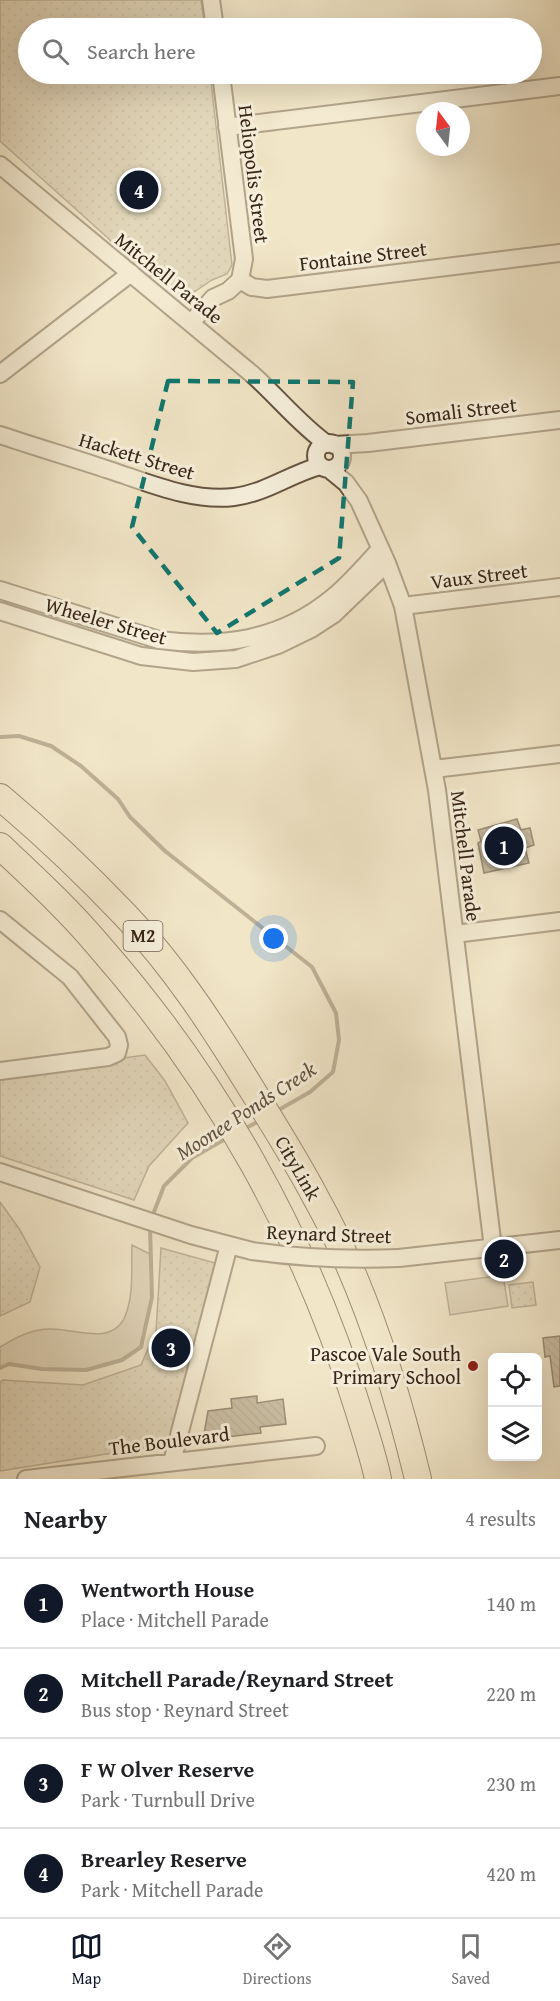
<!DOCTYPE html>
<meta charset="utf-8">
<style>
body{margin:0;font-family:"Gentium Book Plus",serif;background:#f6f6f6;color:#202124}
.controls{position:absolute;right:18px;bottom:18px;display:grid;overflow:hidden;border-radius:9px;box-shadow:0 6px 24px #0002}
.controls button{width:54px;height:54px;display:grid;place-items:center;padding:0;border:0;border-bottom:2px solid #e0e0e0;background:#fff;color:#202124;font:30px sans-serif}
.compass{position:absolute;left:416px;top:102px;width:54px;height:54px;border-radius:50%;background:#fff;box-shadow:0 6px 24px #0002;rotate:345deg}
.you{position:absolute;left:274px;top:939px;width:21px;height:21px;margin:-15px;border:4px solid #fff;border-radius:50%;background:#1a73e8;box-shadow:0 0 0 9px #1a73e833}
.badge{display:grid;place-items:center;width:39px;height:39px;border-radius:50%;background:#111827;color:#fff;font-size:20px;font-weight:700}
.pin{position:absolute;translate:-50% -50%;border:3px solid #fff;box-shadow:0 2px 6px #0006}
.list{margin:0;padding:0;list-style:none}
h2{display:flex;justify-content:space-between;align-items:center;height:78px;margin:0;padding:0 24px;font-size:26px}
h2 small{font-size:20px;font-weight:400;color:#757577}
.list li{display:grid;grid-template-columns:39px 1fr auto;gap:18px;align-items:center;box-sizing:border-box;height:90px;padding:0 24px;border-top:2px solid #e0e0e0}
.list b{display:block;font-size:22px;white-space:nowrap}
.list p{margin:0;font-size:20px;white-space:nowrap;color:#757577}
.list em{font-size:20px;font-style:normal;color:#757577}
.icon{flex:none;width:33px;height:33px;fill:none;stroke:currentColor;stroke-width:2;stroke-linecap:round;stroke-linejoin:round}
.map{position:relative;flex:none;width:560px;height:1479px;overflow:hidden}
.search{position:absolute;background:#fff;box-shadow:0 6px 24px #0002;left:18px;right:18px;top:18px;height:66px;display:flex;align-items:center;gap:15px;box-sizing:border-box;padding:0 21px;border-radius:33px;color:#757577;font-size:22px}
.sheet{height:438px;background:#fff}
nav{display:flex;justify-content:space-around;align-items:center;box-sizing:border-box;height:84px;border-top:2px solid #e0e0e0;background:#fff;font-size:16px;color:#757577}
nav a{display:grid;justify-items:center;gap:3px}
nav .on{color:#111827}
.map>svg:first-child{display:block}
</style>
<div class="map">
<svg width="560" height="1479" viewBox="0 0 560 1479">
<defs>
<pattern id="park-dots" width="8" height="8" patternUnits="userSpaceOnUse" patternTransform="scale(1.5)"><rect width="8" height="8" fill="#d1c5aa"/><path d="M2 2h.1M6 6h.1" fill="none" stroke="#b4a991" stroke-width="1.8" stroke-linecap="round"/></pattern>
<pattern id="building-back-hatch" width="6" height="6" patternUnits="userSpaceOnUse" patternTransform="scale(1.5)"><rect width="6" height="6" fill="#978972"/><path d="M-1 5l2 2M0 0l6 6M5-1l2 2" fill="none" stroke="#7c705c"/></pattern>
</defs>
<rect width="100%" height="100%" fill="#f1e6c8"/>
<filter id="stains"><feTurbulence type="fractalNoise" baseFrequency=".00333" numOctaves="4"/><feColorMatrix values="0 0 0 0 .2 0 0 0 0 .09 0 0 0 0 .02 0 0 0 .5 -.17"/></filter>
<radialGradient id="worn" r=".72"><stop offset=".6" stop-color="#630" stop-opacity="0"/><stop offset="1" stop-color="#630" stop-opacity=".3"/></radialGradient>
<path fill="#d1c5aa" stroke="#847460" stroke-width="1.5" d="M132 1245 150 1254 152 1297 141 1347 122 1360 86 1370 42 1369 10 1364 0 1368V1347C17 1337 31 1329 51 1329 76 1329 114 1347 126 1314 134 1292 131 1267 132 1245Z
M503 1275 508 1306 450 1315 445 1283Z"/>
<path fill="url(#park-dots)" stroke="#847460" stroke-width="1.5" d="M0 0H201L205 28H28V74H210L232 265 227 274 212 280 191 294 174 293 165 282 156 277 145 275 109 239 0 141Z
M145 1055 165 1081 188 1123 149 1166 134 1200 0 1156V1075Z
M0 1202 20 1230 40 1267 30 1302 0 1316Z
M161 1248 215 1263 169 1444 0 1471V1382L3 1380 83 1385 141 1365 156 1331Z
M533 1282 536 1305 512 1308 509 1285Z"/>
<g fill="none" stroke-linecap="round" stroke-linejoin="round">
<path stroke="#80715c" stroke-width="4" d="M0 737 19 736 51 746 81 766 118 799 130 817 165 851 312 967 336 1013 339 1040 333 1072 310 1092 275 1112
M244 1129 261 1120
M152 1217 164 1186 192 1158 227 1138
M0 1368 9 1364 42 1369 86 1370 122 1360 141 1347 152 1297 150 1227"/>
</g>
<path fill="url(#building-back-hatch)" stroke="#362415" stroke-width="1.5" d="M517 819 521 830 530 828 534 845 525 848 529 863 484 873 478 843 481 841 478 830Z
M560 1336V1386L554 1387 550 1356 545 1357 543 1338Z
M257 1396V1403L283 1399 286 1424 260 1427 261 1433 203 1440 208 1411 232 1408 231 1399Z"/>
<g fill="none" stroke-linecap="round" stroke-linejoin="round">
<defs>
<path id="minor" d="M211 0 215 28
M221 74 244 259 240 280
M227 127 560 86
M0 165 252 374C278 397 299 424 327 444
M191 323 213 298 228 291 240 280 252 287 267 289 560 253
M0 374 131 273
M0 435C36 447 73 458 109 470 149 483 192 502 234 497 266 493 290 474 320 466
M316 456a13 13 0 1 1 26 0a13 13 0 1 1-26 0Z
M334 445 368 443 560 420
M329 469 346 483 359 501 387 563 403 606 437 790 493 1248
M0 590 159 640C222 648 281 640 332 598 350 583 365 566 380 549
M403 606 560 587
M0 611 141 656 193 662 236 659 278 645 311 629 334 614 387 563
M434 769 560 754
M0 920 70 977 117 1037 119 1045 117 1053 108 1057 0 1071
M455 934 560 921
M0 1172 191 1235 252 1251
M399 1258 560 1240
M172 1462 229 1245
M26 1479 316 1446"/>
<path id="highway" d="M0 797C44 834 86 874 126 916 175 967 214 1028 251 1088 273 1124 296 1160 316 1198 364 1284 395 1383 418 1479
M0 846C34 878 69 910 99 946 217 1080 306 1239 358 1409 365 1432 373 1455 378 1479"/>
</defs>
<use href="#minor" stroke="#655442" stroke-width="20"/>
<use href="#highway" stroke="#362415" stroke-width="28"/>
<use href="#minor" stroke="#f6efdb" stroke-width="16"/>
<use href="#highway" stroke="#f1e6c8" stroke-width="26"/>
<defs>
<path id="minor-bridge" d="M252 1251C301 1258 349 1260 399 1258"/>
</defs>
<use href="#minor-bridge" stroke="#655442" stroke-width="20" stroke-linecap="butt"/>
<use href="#minor-bridge" stroke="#f6efdb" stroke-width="16"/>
</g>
<path d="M0 0H560V1479H0ZM168 381 353 382 339 558 217 633 132 527Z" fill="#f1e6c8" fill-opacity=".55" fill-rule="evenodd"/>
<path fill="none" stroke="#0f766e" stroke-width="4.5" stroke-dasharray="12 8" stroke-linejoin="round" d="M168 381 353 382 339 558 217 633 132 527Z"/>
<circle fill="#8f2418" stroke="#f6efdb" stroke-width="2" cx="473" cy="1366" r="6"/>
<g text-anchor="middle" stroke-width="6" stroke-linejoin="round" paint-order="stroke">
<rect fill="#f6efdb" stroke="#706150" stroke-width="1.5" x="123.5" y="921" width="39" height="30" rx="4.5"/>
<g font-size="18" font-weight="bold" fill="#362415">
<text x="143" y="942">M2</text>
</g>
<g font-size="20" fill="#362415" stroke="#f6efdb">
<text transform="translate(254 174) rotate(83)" y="7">Heliopolis Street</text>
<text transform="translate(363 256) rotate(-7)" y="7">Fontaine Street</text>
<text transform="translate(169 278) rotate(39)" y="7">Mitchell Parade</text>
<text transform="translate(461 411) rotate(-7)" y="7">Somali Street</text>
<text transform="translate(137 456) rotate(17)" y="7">Hackett Street</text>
<text transform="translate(479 576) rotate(-7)" y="7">Vaux Street</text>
<text transform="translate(106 621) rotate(16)" y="7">Wheeler Street</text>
<text transform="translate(466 856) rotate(83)" y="7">Mitchell Parade</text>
<text transform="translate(298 1168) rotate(60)" y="7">CityLink</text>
<text transform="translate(329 1234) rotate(2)" y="7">Reynard Street</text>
<text transform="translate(169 1441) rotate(-7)" y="7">The Boulevard</text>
</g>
<g font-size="20" fill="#362415" stroke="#f6efdb" text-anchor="end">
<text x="461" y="1361">Pascoe Vale South<tspan x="461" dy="23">Primary School</tspan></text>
</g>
<g font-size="21" font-style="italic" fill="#61513e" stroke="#f6efdb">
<text transform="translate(246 1111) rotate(-33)" y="7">Moonee Ponds Creek</text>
</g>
</g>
<rect width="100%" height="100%" filter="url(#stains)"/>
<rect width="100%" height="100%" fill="url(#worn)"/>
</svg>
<div class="controls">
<button><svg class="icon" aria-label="locate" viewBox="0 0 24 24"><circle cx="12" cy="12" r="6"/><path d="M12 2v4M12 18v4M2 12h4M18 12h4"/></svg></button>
<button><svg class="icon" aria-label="layers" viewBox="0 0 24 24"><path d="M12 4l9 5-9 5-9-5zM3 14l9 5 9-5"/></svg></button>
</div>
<svg class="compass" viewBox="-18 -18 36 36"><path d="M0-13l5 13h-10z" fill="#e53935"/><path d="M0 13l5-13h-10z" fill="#757577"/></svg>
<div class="you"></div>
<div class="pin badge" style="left:504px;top:846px">1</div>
<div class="pin badge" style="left:504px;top:1259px">2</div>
<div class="pin badge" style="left:171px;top:1348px">3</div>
<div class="pin badge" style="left:139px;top:190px">4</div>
<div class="search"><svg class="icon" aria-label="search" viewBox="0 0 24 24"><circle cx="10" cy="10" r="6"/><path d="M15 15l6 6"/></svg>Search here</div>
</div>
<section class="sheet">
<h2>Nearby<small>4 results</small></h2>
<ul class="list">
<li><span class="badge">1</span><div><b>Wentworth House</b><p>Place · Mitchell Parade</p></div><em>140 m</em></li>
<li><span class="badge">2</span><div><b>Mitchell Parade/Reynard Street</b><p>Bus stop · Reynard Street</p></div><em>220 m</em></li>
<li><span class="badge">3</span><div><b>F W Olver Reserve</b><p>Park · Turnbull Drive</p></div><em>230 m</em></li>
<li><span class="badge">4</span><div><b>Brearley Reserve</b><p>Park · Mitchell Parade</p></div><em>420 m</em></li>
</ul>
</section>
<nav>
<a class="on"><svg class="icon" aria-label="map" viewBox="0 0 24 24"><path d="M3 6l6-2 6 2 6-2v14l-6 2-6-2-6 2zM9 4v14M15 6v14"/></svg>Map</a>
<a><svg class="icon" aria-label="directions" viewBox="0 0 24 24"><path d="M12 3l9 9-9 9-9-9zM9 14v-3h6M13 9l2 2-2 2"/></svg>Directions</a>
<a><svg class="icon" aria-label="saved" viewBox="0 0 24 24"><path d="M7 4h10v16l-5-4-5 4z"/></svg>Saved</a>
</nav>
